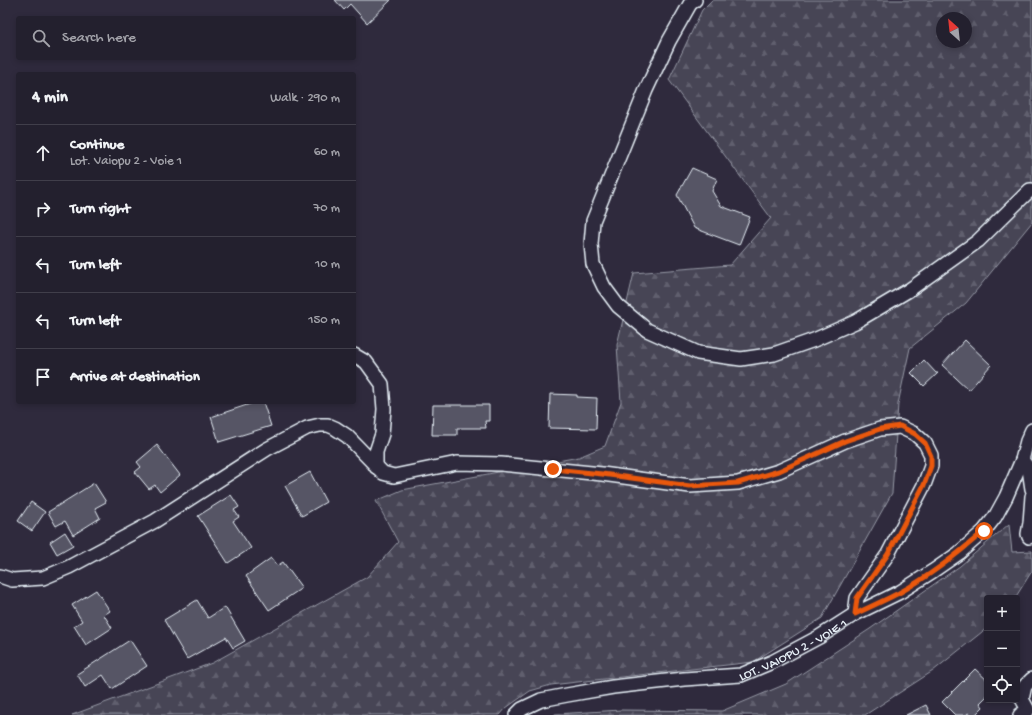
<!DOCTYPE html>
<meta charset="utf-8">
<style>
body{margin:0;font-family:"Gochi Hand",sans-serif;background:#2f2d3a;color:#f1f3f6}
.controls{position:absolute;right:12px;bottom:12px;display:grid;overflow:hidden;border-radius:4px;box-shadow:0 2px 6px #0003}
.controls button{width:36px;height:36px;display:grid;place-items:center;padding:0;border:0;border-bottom:1px solid #403e4a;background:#23202e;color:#f1f3f6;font:20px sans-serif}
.compass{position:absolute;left:936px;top:12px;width:36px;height:36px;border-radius:50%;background:#23202e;box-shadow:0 2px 6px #0003;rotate:333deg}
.stop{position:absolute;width:12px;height:12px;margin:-9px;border:3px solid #ea580c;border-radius:50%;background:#fff}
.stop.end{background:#ea580c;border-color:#fff;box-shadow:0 1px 4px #0008}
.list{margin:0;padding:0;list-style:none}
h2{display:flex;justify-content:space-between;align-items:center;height:52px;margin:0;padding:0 16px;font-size:17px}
h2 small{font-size:13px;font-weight:400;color:#a3a3aa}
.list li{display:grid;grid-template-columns:26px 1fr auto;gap:12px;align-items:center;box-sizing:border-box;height:56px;padding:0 16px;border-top:1px solid #403e4a}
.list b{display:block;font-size:15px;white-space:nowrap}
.list p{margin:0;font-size:13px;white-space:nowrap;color:#a3a3aa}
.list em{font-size:13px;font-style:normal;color:#a3a3aa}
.icon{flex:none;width:22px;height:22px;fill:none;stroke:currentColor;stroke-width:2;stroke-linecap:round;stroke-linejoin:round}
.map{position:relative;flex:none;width:1032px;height:715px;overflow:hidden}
.search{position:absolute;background:#23202e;box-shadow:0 2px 6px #0003;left:16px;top:16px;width:340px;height:44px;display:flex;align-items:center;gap:10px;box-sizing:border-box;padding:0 14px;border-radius:4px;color:#a3a3aa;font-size:15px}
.panel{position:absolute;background:#23202e;box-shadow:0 2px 6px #0003;left:16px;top:72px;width:340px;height:332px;border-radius:4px}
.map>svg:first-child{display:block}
</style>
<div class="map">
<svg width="1032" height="715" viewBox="0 0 1032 715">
<defs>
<pattern id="forest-firs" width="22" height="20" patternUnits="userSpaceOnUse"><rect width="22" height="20" fill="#464455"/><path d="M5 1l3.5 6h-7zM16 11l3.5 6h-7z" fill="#615f6e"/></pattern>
</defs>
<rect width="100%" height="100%" fill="#2f2a3d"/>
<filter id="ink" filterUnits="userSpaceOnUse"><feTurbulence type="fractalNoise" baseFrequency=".025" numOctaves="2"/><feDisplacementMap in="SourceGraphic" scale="8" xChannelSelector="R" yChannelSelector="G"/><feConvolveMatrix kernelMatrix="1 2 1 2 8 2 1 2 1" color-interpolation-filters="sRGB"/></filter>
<g filter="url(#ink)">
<path fill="url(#forest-firs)" stroke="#979aa6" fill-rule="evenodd" d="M712 0H1032V222L966 303 910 348 898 404 892 493 822 618 753 662 551 685 530 691 506 708 500 715H72L212 663 367 577 398 542 376 501 402 490 579 457 605 446 621 402 617 345 634 273 730 265 771 218 669 80 702 10ZM942 18H966V42H942Z
M1009 524 1012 552 1032 551V571L1015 598H987V628L933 671 865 715H554L555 714 621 710 722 711 786 684 870 629 960 566Z"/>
<path fill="#575565" stroke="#e8f1f8" d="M335 0H391L367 23 350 4 344 10Z
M692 168 717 179 712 191 721 206 750 217 739 245 694 228 677 195Z
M965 340 991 365 969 390 942 365Z
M924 360 936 373H938L924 386 911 373Z
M550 394 577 395V397L597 398 596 429 549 428Z
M256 402H263L271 426 219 442 211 417Z
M433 405H489V421H485L486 428H457V435H432Z
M157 445 180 475 160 492 155 485 149 489 135 472 141 467 137 462Z
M310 472 326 502 302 516 285 486Z
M94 483 106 502 95 508 100 518 73 535 65 521 56 526 48 512Z
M231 495 239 507 234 510 239 517 233 521 251 548 228 563 198 516Z
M31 502 45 512 32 531 18 521Z
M65 532 73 545 57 554 50 542Z
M271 558 277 566 283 562 302 588 269 610 246 576Z
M96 590 110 611 104 615 112 628 86 645 74 626 82 621 72 605Z
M197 600 208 618 225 607 245 641 233 648 226 637 187 659 164 620Z
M130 640 147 666 112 689 103 675 85 687 77 674Z
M975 669 987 680V696L980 703 983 707 975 715H971L968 713 966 715H955L942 702Z
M926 705 931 715H906Z"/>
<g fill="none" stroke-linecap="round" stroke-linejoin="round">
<defs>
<g id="street">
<path d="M695 0 690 4 669 41 646 90 593 221 591 244 593 264 604 287 618 306 647 330 698 353 741 359 774 354 814 340 855 322 909 290 978 241 1030 190H1032"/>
<path d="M354 355 366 362 382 384 384 409 382 434 376 452V467"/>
<path d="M1022 460 1029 469 1032 489"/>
<path d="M1032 496 1030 523 1028 534 1029 537 1032 534"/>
<path d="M0 576 12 580 43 578 69 567 155 521 267 449 307 428 320 425H328L335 428 347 436 383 473 394 476 457 463 501 464 602 474 690 486 738 483 779 471 845 441 880 429 900 427 915 434 925 443 931 455V466L924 485 888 554 857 598 855 614"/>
<path id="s1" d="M516 715 522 709 541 700 567 695 613 687 684 679 741 675 772 662 819 637 855 614 900 592 933 571 959 553 984 531 995 517 1006 497 1022 460 1027 441 1032 430"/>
<path d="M1020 715 1028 710 1022 699 1025 686 1032 679"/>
</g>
</defs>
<use href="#street" stroke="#e8f1f8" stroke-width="16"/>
<use href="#street" stroke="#2f2a3d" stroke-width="13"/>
</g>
</g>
<g fill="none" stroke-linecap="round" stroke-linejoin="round" filter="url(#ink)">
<path stroke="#ea580c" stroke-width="5" d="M553 469 602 474 690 486 738 483 779 471 845 441 880 429 900 426 915 434 925 443 931 456V466L924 485 888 554 857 598 855 614C870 607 885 600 899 593 930 576 958 554 984 531"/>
</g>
<g text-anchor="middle" stroke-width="3" stroke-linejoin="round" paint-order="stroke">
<g font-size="13" fill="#e8f1f8" stroke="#2f2a3d">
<text dy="5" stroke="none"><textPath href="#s1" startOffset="289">LOT. VAIOPU 2 - VOIE 1</textPath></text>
</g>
</g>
</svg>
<div class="controls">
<button>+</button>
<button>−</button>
<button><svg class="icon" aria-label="locate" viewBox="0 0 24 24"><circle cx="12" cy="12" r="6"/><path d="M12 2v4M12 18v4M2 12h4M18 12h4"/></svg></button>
</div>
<svg class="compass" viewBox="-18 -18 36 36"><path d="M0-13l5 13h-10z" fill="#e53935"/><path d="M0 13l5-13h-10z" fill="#a3a3aa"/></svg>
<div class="stop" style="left:984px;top:531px"></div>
<div class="stop end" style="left:553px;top:469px"></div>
<div class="search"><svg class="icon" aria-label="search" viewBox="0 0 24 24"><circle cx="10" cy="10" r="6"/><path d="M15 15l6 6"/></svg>Search here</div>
<section class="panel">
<h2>4 min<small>Walk · 290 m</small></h2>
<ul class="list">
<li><svg class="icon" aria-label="ahead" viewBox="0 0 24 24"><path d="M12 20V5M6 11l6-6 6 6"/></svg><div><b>Continue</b><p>Lot. Vaiopu 2 - Voie 1</p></div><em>60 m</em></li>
<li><svg class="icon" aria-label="right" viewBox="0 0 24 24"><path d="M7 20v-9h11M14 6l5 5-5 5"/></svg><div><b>Turn right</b></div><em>70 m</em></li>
<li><svg class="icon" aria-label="left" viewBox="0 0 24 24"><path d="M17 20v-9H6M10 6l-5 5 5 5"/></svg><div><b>Turn left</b></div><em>10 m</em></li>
<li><svg class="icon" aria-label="left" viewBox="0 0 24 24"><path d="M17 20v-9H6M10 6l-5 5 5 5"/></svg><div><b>Turn left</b></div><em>150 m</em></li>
<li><svg class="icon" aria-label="arrive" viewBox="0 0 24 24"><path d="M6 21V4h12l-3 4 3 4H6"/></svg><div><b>Arrive at destination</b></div></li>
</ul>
</section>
</div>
